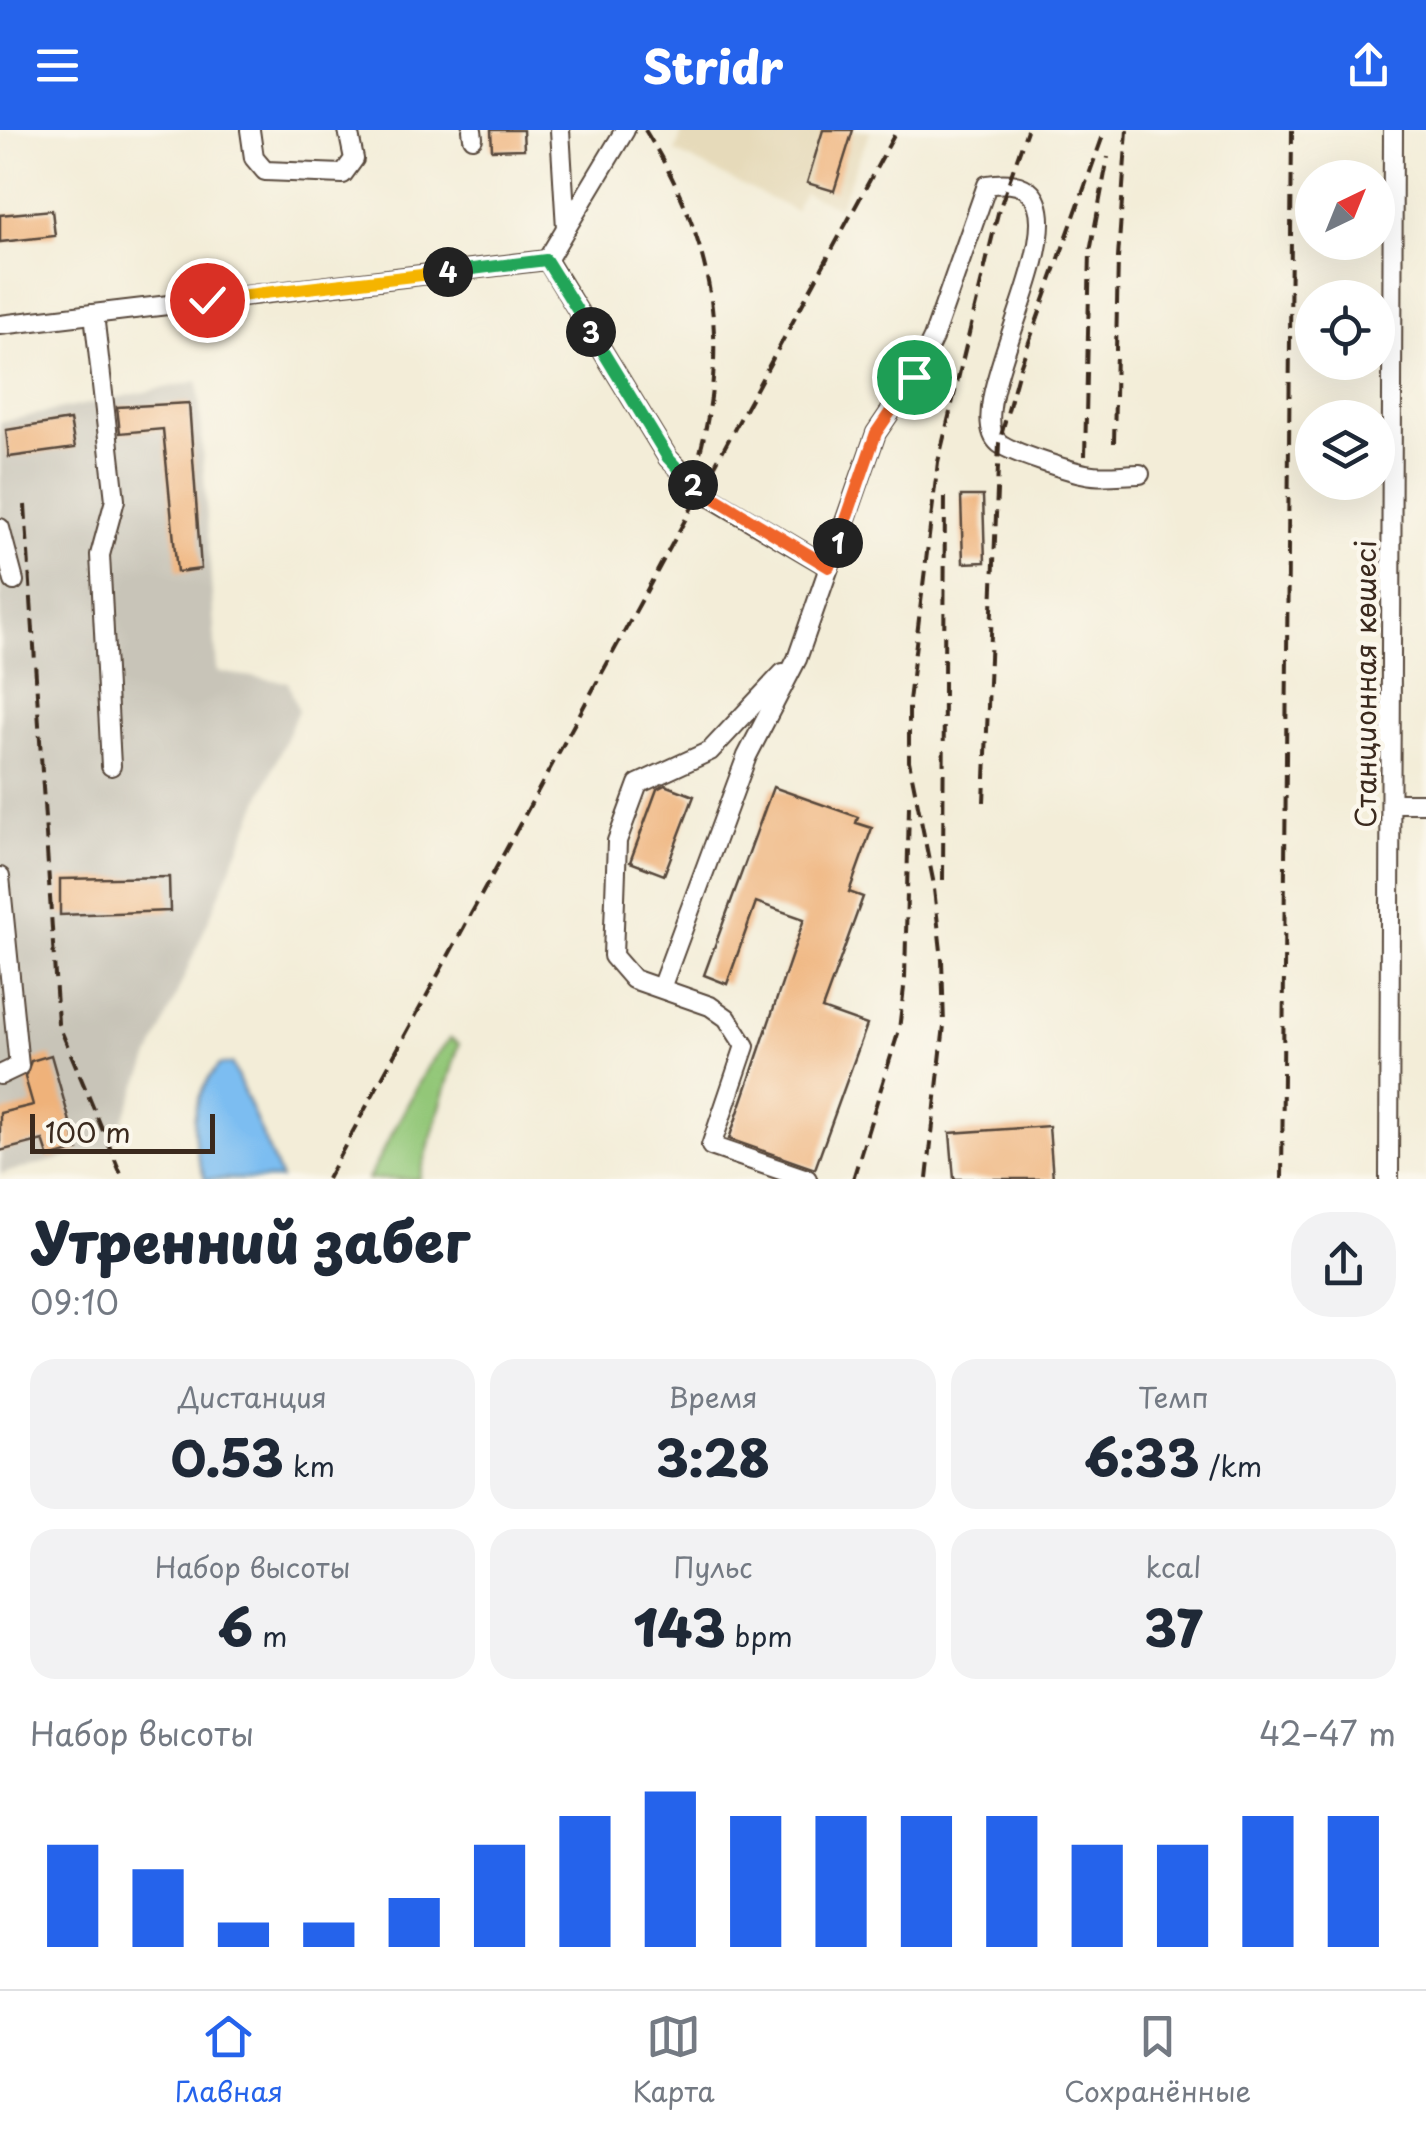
<!DOCTYPE html>
<html lang="ru">
<head>
<meta charset="utf-8">
<style>
	:root { --surface:#fff; --page:#f2f2f3; --text:#1f2937; --muted:#747a83; --line:#e0e1e3; --accent:#2563eb }
	body { margin:0; font-family:"Playpen Sans",sans-serif; background:var(--page); color:var(--text); height:100vh; display:flex; flex-direction:column; font-size:38px; white-space:nowrap }
	* { box-sizing:border-box; margin:0 }
	p { font-size:32px; color:var(--muted) }
	.icon { flex:none; width:55px; height:55px; fill:none; stroke:currentColor; stroke-width:2; stroke-linecap:round; stroke-linejoin:round }
	.map { position:relative; height:1049px; overflow:hidden }
	.side { display:flex; flex-direction:column; background:var(--surface); flex:1 }
	.side>* { flex:none }
	.needle { width:65px; rotate:43deg }
	.controls { position:absolute; left:1295px; top:30px; display:grid; gap:20px }
	.controls a { display:grid; place-items:center; width:100px; height:100px; border-radius:50%; background:var(--surface); box-shadow:0 10px 40px #0002; font-size:50px }
	.scale { position:absolute; left:30px; bottom:25px; width:185px; box-sizing:border-box; padding-left:10px; border:5px solid #3b2a1e; border-top:0; font-size:28px; line-height:35px; white-space:nowrap; color:#3b2a1e; -webkit-text-stroke:8px #fbf7ec; paint-order:stroke }
	.pin { position:absolute; display:grid; place-items:center; width:85px; height:85px; color:#fff; margin:-42px; border:5px solid #fff; border-radius:50%; box-shadow:0 2px 10px #0007 }
	.km { position:absolute; width:50px; height:50px; margin:-25px; border-radius:50%; background:#222; color:#fff; font-size:28px; line-height:50px; text-align:center }
	.round { display:grid; place-items:center; flex:none; width:105px; height:105px; border-radius:40px; background:var(--page) }
	.overview { display:flex; align-items:center; justify-content:space-between; height:170px; padding:0 30px }
	h1 { font-size:55px; font-weight:800; line-height:75px }
	.stats { display:grid; grid-template-columns:repeat(3,1fr); gap:15px; height:170px; padding:10px 30px }
	.stats div { display:grid; align-content:center; border-radius:25px; background:var(--page); text-align:center }
	.stats b { font-size:50px; font-weight:800 }
	.stats small { font-size:28px; font-weight:400 }
	.stats p { font-size:28px }
	.chart { height:280px; padding:20px 30px }
	.chart p { display:flex; justify-content:space-between }
	.chart svg { width:100%; height:180px; margin-top:10px; stroke:var(--accent); stroke-width:6 }
	header { display:flex; justify-content:space-between; align-items:center; height:130px; padding:0 30px; background:var(--accent); color:#fff; font-size:45px; font-weight:800 }
	.tab-bar { display:flex; justify-content:space-around; align-items:center; height:140px; border-top:2px solid var(--line); background:var(--surface); font-size:28px; color:var(--muted) }
	.tab-bar a { display:grid; justify-items:center; gap:5px }
	.tab-bar .active { color:var(--accent) }
	.map>svg:first-child { display:block }
</style>
</head>
<body>
<header><svg class="icon" aria-label="menu" viewBox="0 0 24 24"><path d="M4 6h16M4 12h16M4 18h16"/></svg>Stridr<svg class="icon" aria-label="share" viewBox="0 0 24 24"><path d="M12 15V3M7 8l5-5 5 5M5 13v7h14v-7"/></svg></header>
<div class="map">
<svg width="1426" height="1049" viewBox="0 0 1426 1049">
	<rect width="100%" height="100%" fill="#fbf7ec"/>
	<filter id="ink" filterUnits="userSpaceOnUse"><feTurbulence type="fractalNoise" baseFrequency=".01" numOctaves="2"/><feDisplacementMap in="SourceGraphic" scale="20" xChannelSelector="R" yChannelSelector="G"/><feConvolveMatrix kernelMatrix="1 2 1 2 8 2 1 2 1" color-interpolation-filters="sRGB"/></filter>
	<filter id="wash" filterUnits="userSpaceOnUse"><feTurbulence type="fractalNoise" baseFrequency=".0048" numOctaves="4" result="noise"/><feDisplacementMap in="SourceGraphic" scale="40" xChannelSelector="R" yChannelSelector="G"/><feGaussianBlur stdDeviation="2.25" result="paint"/><feColorMatrix in="noise" values="0 0 0 0 0 0 0 0 0 0 0 0 0 0 0 0 0 1.4 0 .05"/><feComposite in="paint" operator="in"/></filter>
	<g filter="url(#wash)">
		<rect width="100%" height="100%" fill="#f3edd8"/>
		<!-- built -->
		<polygon fill="#e6daba" points="683,0 871,0 839,77 804,63 795,81 675,22"/>
		<!-- industrial -->
		<polygon fill="#c8c4b8" points="198,251 217,542 288,552 298,580 112,1016 0,1044 0,292"/>
		<!-- green -->
		<polygon fill="#93c778" stroke="#67784b" stroke-width="2.5" points="450,908 459,914 419,1049 368,1049 428,936"/>
		<!-- water -->
		<path fill="#7bbdf1" stroke="#5b7488" stroke-width="2.5" d="M232 934 281 1049H205C189 1004 188 972 219 935Z"/>
		<g id="blocks">
			<!-- building -->
			<g fill="#efb27a">
				<polygon points="491,0 523,0 524,19 492,20"/>
				<polygon points="823,0 853,0 834,61 807,53"/>
				<polygon points="52,80 55,106 0,112 0,85"/>
				<polygon points="189,273 201,439 177,442 163,299 120,303 117,277"/>
				<polygon points="70,290 75,318 9,327 6,300"/>
				<polygon points="961,366 983,366 985,432 963,433"/>
				<polygon points="665,655 694,666 664,745 630,732 657,659"/>
				<polygon points="773,657 858,687 856,693 872,698 849,762 863,767 822,879 867,895 815,1039 729,1009 804,789 756,772 727,854 704,845"/>
				<polygon points="169,747 170,781 60,785 60,749"/>
				<polygon points="51,925 78,1020 49,1028 43,1010 0,1021 0,983 33,975 25,947 31,931"/>
				<polygon points="1049,996 1053,1049 954,1049 950,1003"/>
			</g>
		</g>
	</g>
	<g filter="url(#ink)">
		<use href="#blocks" fill-opacity="0" stroke="#57473a" stroke-width="2.5"/>
		<g fill="none" stroke-linecap="round" stroke-linejoin="round">
			<defs>
				<g id="minor">
					<polyline points="250,0 254,28 265,41 343,44 354,29 348,0"/>
					<polyline points="472,0 473,8"/>
					<polyline points="560,0 566,98"/>
					<polyline points="547,130 625,0"/>
					<polyline points="94,184 115,370 100,425 111,636"/>
					<polyline points="0,195 547,130 668,328 702,362 829,437"/>
					<polyline points="0,398 14,451"/>
					<polyline points="783,543 710,621 638,654 617,711 613,826 633,849 710,876 727,888 745,916 711,1016 807,1049"/>
					<polyline points="1391,673 1426,673"/>
					<polyline points="0,747 19,936 0,945"/>
					<path d="M661 858 747 626 797 529 876 303 914 247 933 208 987 55C1122 33 951 273 999 313 1010 322 1070 341 1086 344 1103 348 1123 344 1140 344"/>
					<polyline points="1389,1049 1393,0"/>
				</g>
			</defs>
			<!-- minor casing -->
			<use href="#minor" stroke="#57473a" stroke-width="22"/>
			<!-- minor -->
			<use href="#minor" stroke="#fff" stroke-width="18"/>
			<!-- rail -->
			<g stroke="#3b2a1e" stroke-width="4" stroke-dasharray="15 8" stroke-linecap="butt">
				<path d="M645 0C722 123 734 234 685 371"/>
				<polyline points="1114,313 1118,128 1127,0"/>
				<polyline points="1085,326 1090,122 1108,27"/>
				<polyline points="25,375 58,893 123,1049"/>
				<polyline points="984,672 999,313 1019,240 1105,0"/>
				<polyline points="943,750 945,360"/>
				<polyline points="327,1049 897,0"/>
				<polyline points="853,1049 899,900 905,849 909,676"/>
				<polyline points="927,1049 944,895 942,830 933,750 909,631 909,571 938,332 998,83 1027,0"/>
				<polyline points="1282,1049 1292,0"/>
			</g>
		</g>
	</g>
	<g fill="none" stroke-linecap="round" stroke-linejoin="round" filter="url(#ink)">
		<defs>
			<polyline id="split-1" points="838,413 876,303 914,247"/>
			<polyline id="split-2" points="693,355 829,437 838,413"/>
			<polyline id="split-3" points="591,202 668,328 693,355"/>
			<polyline id="split-4" points="448,142 546,130 591,202"/>
			<polyline id="split-5" points="264,163 448,142"/>
			<polyline id="split-6" points="207,170 264,163"/>
		</defs>
		<!-- split-1 casing -->
		<use href="#split-1" stroke="#fff" stroke-width="20"/>
		<!-- split-2 casing -->
		<use href="#split-2" stroke="#fff" stroke-width="20"/>
		<!-- split-3 casing -->
		<use href="#split-3" stroke="#fff" stroke-width="20"/>
		<!-- split-4 casing -->
		<use href="#split-4" stroke="#fff" stroke-width="20"/>
		<!-- split-5 casing -->
		<use href="#split-5" stroke="#fff" stroke-width="20"/>
		<!-- split-6 casing -->
		<use href="#split-6" stroke="#fff" stroke-width="20"/>
		<!-- split-1 -->
		<use href="#split-1" stroke="#f0652b" stroke-width="12"/>
		<!-- split-2 -->
		<use href="#split-2" stroke="#f0652b" stroke-width="12"/>
		<!-- split-3 -->
		<use href="#split-3" stroke="#22a559" stroke-width="12"/>
		<!-- split-4 -->
		<use href="#split-4" stroke="#22a559" stroke-width="12"/>
		<!-- split-5 -->
		<use href="#split-5" stroke="#f5b400" stroke-width="12"/>
		<!-- split-6 -->
		<use href="#split-6" stroke="#f5b400" stroke-width="12"/>
	</g>
	<g text-anchor="middle" dominant-baseline="central" stroke-width="9" stroke-linejoin="round" paint-order="stroke">
		<!-- street labels -->
		<g font-size="28" fill="#3b2a1e" stroke="#fbf7ec">
			<text transform="translate(1364 554) rotate(-90)">Станционная көшесі</text>
		</g>
	</g>
</svg>
<div class="controls">
<a><svg class="needle" viewBox="-14 -14 28 28"><path d="M0-13l5 13h-10z" fill="#e53935"/><path d="M0 13l5-13h-10z" fill="#747a83"/></svg></a>
<a><svg class="icon" aria-label="locate" viewBox="0 0 24 24"><circle cx="12" cy="12" r="6"/><path d="M12 2v4M12 18v4M2 12h4M18 12h4"/></svg></a>
<a><svg class="icon" aria-label="layers" viewBox="0 0 24 24"><path d="M12 4l9 5-9 5-9-5zM3 14l9 5 9-5"/></svg></a>
</div>
<div class="scale">100 m</div>
<div class="pin" style="left:914px;top:247px;background:#1e9e55"><svg class="icon" aria-label="arrive" viewBox="0 0 24 24"><path d="M6 21V4h12l-3 4 3 4H6"/></svg></div>
<div class="pin" style="left:207px;top:170px;background:#d93025"><svg class="icon" aria-label="check" viewBox="0 0 24 24"><path d="M5 12l5 5 9-10"/></svg></div>
<b class="km" style="left:838px;top:413px">1</b>
<b class="km" style="left:693px;top:355px">2</b>
<b class="km" style="left:591px;top:202px">3</b>
<b class="km" style="left:448px;top:142px">4</b>
</div>
<section class="side">
<div class="overview"><div><h1>Утренний забег</h1><p>09:10</p></div><a class="round"><svg class="icon" aria-label="share" viewBox="0 0 24 24"><path d="M12 15V3M7 8l5-5 5 5M5 13v7h14v-7"/></svg></a></div>
<div class="stats">
<div><p>Дистанция</p><b>0.53<small> km</small></b></div>
<div><p>Время</p><b>3:28</b></div>
<div><p>Темп</p><b>6:33<small> /km</small></b></div>
</div>
<div class="stats">
<div><p>Набор высоты</p><b>6<small> m</small></b></div>
<div><p>Пульс</p><b>143<small> bpm</small></b></div>
<div><p>kcal</p><b>37</b></div>
</div>
<div class="chart"><p><span>Набор высоты</span>42–47 m</p>
<svg viewBox="0 0 160 44" preserveAspectRatio="none"><path d="M5 44V19M15 44V25M25 44V38M35 44V38M45 44V32M55 44V19M65 44V12M75 44V6M85 44V12M95 44V12M105 44V12M115 44V12M125 44V19M135 44V19M145 44V12M155 44V12"/></svg>
</div>
</section>
<nav class="tab-bar">
<a class="active"><svg class="icon" aria-label="home" viewBox="0 0 24 24"><path d="M3 11l9-7 9 7M6 9v11h12V9"/></svg>Главная</a>
<a><svg class="icon" aria-label="map" viewBox="0 0 24 24"><path d="M3 6l6-2 6 2 6-2v14l-6 2-6-2-6 2zM9 4v14M15 6v14"/></svg>Карта</a>
<a><svg class="icon" aria-label="saved" viewBox="0 0 24 24"><path d="M7 4h10v16l-5-4-5 4z"/></svg>Сохранённые</a>
</nav>
</body>
</html>
